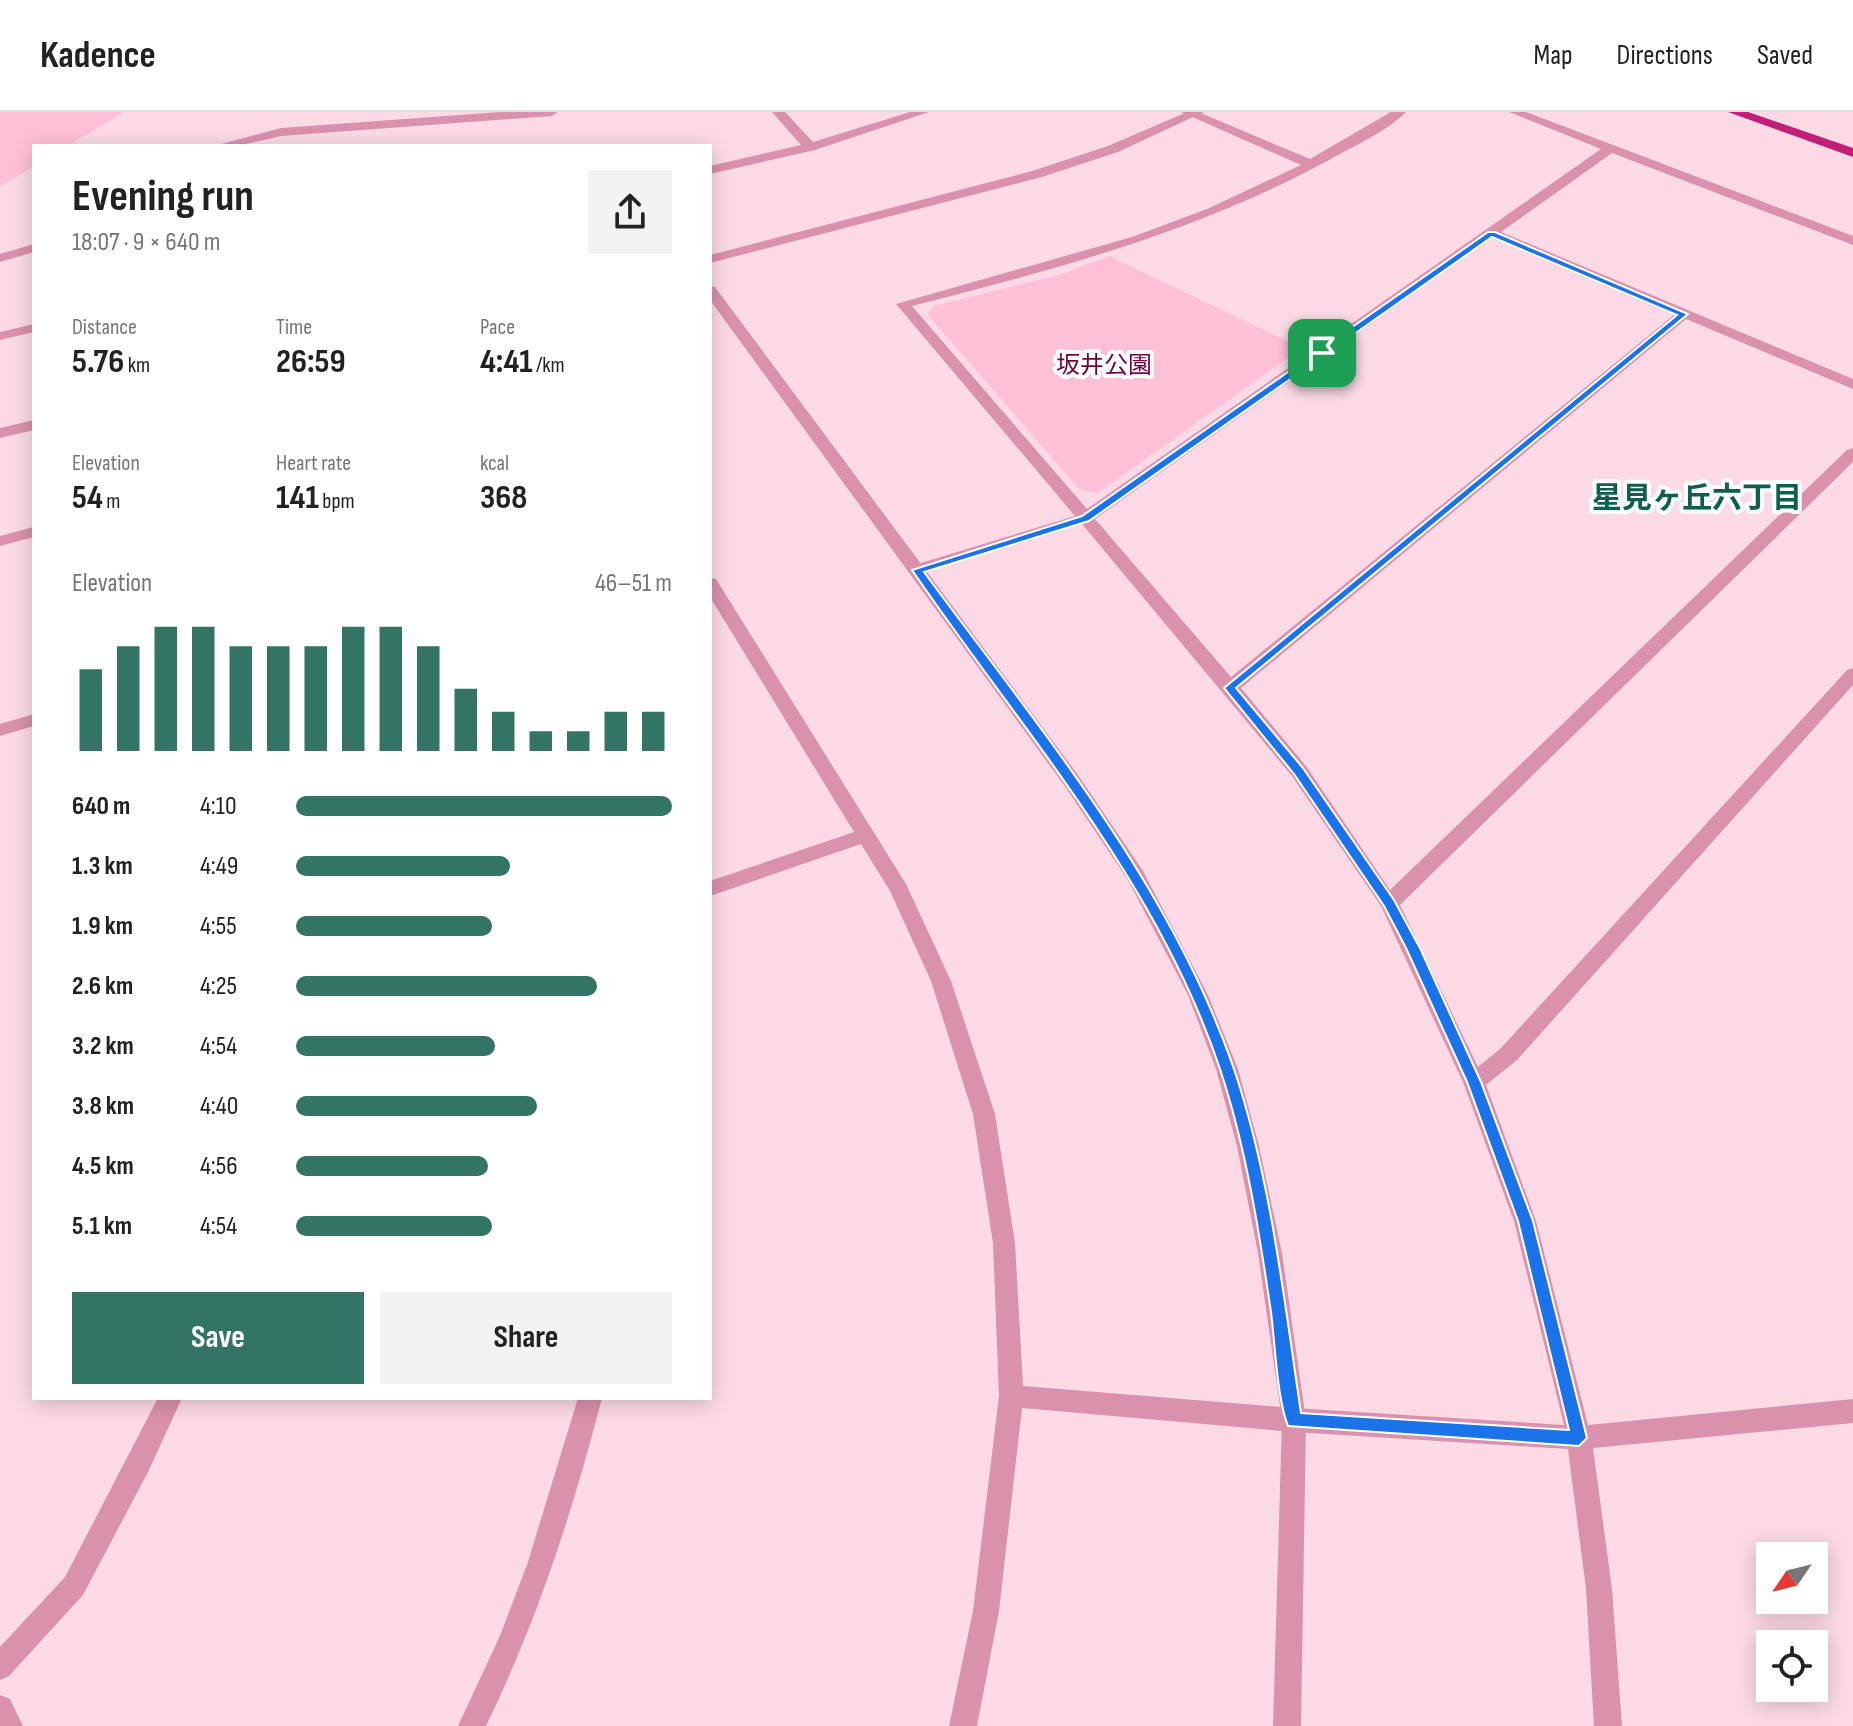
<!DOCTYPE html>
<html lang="en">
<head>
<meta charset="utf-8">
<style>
	:root { --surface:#fff; --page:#f2f2f2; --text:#222; --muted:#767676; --line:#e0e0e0; --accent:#347464 }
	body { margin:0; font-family:"Sofia Sans Condensed","Noto Sans JP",sans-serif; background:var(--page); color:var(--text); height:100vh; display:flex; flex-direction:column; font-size:30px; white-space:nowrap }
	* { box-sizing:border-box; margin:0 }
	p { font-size:26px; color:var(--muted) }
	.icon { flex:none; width:44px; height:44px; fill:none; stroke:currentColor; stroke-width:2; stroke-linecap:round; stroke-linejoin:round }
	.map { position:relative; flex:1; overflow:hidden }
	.details { position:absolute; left:32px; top:32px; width:680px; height:1256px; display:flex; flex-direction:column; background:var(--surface); border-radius:0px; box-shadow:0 4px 20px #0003 }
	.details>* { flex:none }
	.needle { width:52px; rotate:235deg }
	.controls { position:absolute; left:1756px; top:1430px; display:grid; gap:16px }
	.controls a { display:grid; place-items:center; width:72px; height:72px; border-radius:0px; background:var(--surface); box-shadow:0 4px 20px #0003; font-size:40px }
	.pin { position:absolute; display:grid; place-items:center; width:68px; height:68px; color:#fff; margin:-34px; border-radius:16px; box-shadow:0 4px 12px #0006 }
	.round { display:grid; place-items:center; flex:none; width:84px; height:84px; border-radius:0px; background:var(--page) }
	.summary { display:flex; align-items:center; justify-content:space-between; height:136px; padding:0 40px }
	h1 { font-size:44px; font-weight:700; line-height:60px }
	.metrics { display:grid; grid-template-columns:repeat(3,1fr); gap:12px; height:136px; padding:8px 40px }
	.metrics div { display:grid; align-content:center }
	.metrics b { font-size:34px; font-weight:700 }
	.metrics small { font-size:22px; font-weight:400 }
	.metrics p { font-size:22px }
	.chart { height:224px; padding:16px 40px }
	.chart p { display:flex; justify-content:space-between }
	.chart svg { width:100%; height:144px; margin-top:8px; stroke:var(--accent); stroke-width:6 }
	.button { display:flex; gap:16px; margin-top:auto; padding:16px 40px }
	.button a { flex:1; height:92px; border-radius:0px; background:var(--accent); color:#fff; font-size:32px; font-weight:700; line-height:92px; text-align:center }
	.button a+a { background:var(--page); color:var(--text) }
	ul { padding:0 40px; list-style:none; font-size:26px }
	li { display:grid; grid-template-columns:128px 96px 1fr; align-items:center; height:60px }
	li i { height:20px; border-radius:10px; background:var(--accent) }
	header { display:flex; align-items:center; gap:48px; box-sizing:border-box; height:112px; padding:0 40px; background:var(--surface); border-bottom:2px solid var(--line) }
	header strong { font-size:38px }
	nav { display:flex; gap:44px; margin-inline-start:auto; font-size:28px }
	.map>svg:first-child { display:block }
</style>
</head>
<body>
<header>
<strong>Kadence</strong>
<nav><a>Map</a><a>Directions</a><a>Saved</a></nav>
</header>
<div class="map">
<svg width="1853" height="1614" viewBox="0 0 1853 1614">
	<rect width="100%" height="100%" fill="#fbdae6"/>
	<!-- green -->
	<g fill="#febfd8">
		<polygon points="0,0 125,0 67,34 34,34 34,54 0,75"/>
		<polygon points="1109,144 1302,236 1098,381 1080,378 928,203 933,194 1062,162"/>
	</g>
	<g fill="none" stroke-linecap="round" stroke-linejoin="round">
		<!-- minor -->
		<g fill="#da91ae" fill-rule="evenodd">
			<polygon points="501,0 558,0 552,4 281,24 237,34 214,34 281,16"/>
			<polygon points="772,0 785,0 813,30 910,0 929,0 815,38 710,62 710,54 801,33"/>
			<path d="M1181 0H1198L1310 47 1391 0H1406C1386 20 1354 34 1329 48 1197 120 1057 157 912 194L1087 397 1601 37 1509 0H1526L1853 124V133L1612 41 1501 120 1853 267V277L1686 207 1241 576 1306 654 1390 778 1847 338 1853 336V350L1400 793 1478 955 1501 936 1847 558 1853 556V573L1517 948 1486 973 1536 1109 1588 1313 1853 1287V1311L1593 1336 1612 1477 1622 1614H1594L1586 1477 1568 1337 1294 1320 1022 1296 999 1499 977 1614H949L973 1499 999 1284 993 1131 973 1002 931 869 890 779 861 732 710 784V769L854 720 710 485V466L716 467 906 772 951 869 995 1002 1015 1131 1023 1274 1294 1296 1564 1313 1514 1109 1463 970 1381 794 1292 664 1082 412 917 463 909 458 911 454 1075 404 896 192 1132 125 1207 97 1301 53ZM1492 126 1674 203 1231 565 1095 407Z"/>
			<polygon points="34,132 34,140 0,150 0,142"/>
			<polygon points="34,212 34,220 0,228 0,220"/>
			<polygon points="34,415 34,425 0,434 0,424"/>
			<polygon points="34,602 34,614 0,624 0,612"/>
			<polygon points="158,1286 182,1286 148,1360 83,1483 9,1564 0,1568 0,1535 65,1465"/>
			<path d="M578 1286H602C573 1399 537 1509 486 1614H458L499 1526 527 1453Z"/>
			<polygon points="0,1583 10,1587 23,1614 0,1614"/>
		</g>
		<!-- tertiary -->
		<g fill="#da91ae" fill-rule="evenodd">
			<polygon points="1187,0 1204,0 1118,40 1042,65 710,151 710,143 1032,59 1108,34"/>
			<polygon points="710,174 715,175 1078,663 1143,759 1208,883 1238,957 1259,1034 1282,1141 1306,1308 1301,1614 1273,1614 1282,1308 1258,1141 1237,1034 1216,957 1188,883 1128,768 1064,673 710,188"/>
			<polygon points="34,308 34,318 0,326 0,316"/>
		</g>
		<!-- trunk -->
		<polygon fill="#c02078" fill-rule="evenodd" points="1728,0 1748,0 1853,36 1853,45"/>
	</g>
	<!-- route -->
	<path fill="#1a73e8" stroke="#fff" stroke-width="2" fill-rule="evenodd" d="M1488 120H1495L1688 202 1236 576 1303 656 1394 788 1420 836 1481 970 1533 1109 1587 1326 1579 1334 1288 1314C1277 1287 1275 1231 1271 1200 1259 1119 1246 1035 1220 957 1157 768 1022 619 912 458L1082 404ZM1492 125 1677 203 1224 576 1294 662 1384 794 1406 836 1467 970 1518 1109 1569 1318 1301 1301C1284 1187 1271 1067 1234 957 1170 771 1039 616 924 460L1089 409Z"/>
	<g text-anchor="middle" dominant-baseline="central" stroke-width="8" stroke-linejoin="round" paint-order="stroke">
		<!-- far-park labels -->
		<g font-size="24" fill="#710343" stroke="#fff">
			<text x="1104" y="253">坂井公園</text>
		</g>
		<!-- neighbourhood labels -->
		<g font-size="30" font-weight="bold" fill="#0b604e" stroke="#fff">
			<text x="1697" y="387">星見ヶ丘六丁目</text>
		</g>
	</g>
</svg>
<div class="controls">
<a><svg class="needle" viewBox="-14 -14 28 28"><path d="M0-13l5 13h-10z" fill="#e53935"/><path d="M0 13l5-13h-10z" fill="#767676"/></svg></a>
<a><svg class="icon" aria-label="locate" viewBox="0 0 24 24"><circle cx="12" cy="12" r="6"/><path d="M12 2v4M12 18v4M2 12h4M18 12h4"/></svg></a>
</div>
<div class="pin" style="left:1322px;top:241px;background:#1e9e55"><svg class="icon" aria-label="arrive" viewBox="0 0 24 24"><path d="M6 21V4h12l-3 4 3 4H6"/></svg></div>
<section class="details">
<div class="summary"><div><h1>Evening run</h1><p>18:07 · 9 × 640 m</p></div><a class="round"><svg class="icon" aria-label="share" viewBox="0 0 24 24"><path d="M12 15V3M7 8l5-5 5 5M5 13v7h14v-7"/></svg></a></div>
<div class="metrics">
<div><p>Distance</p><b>5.76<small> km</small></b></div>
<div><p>Time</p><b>26:59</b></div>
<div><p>Pace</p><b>4:41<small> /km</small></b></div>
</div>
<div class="metrics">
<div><p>Elevation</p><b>54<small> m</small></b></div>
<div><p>Heart rate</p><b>141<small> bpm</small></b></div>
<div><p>kcal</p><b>368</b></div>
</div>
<div class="chart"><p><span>Elevation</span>46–51 m</p>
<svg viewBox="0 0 160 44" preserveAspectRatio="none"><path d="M5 44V19M15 44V12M25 44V6M35 44V6M45 44V12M55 44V12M65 44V12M75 44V6M85 44V6M95 44V12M105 44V25M115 44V32M125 44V38M135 44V38M145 44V32M155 44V32"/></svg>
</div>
<ul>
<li><b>640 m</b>4:10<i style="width:100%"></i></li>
<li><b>1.3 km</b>4:49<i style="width:57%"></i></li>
<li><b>1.9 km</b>4:55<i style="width:52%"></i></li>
<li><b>2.6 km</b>4:25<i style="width:80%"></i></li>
<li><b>3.2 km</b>4:54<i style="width:53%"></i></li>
<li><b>3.8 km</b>4:40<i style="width:64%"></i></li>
<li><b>4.5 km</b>4:56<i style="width:51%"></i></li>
<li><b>5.1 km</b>4:54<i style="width:52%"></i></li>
</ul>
<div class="button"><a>Save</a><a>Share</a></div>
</section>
</div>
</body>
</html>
